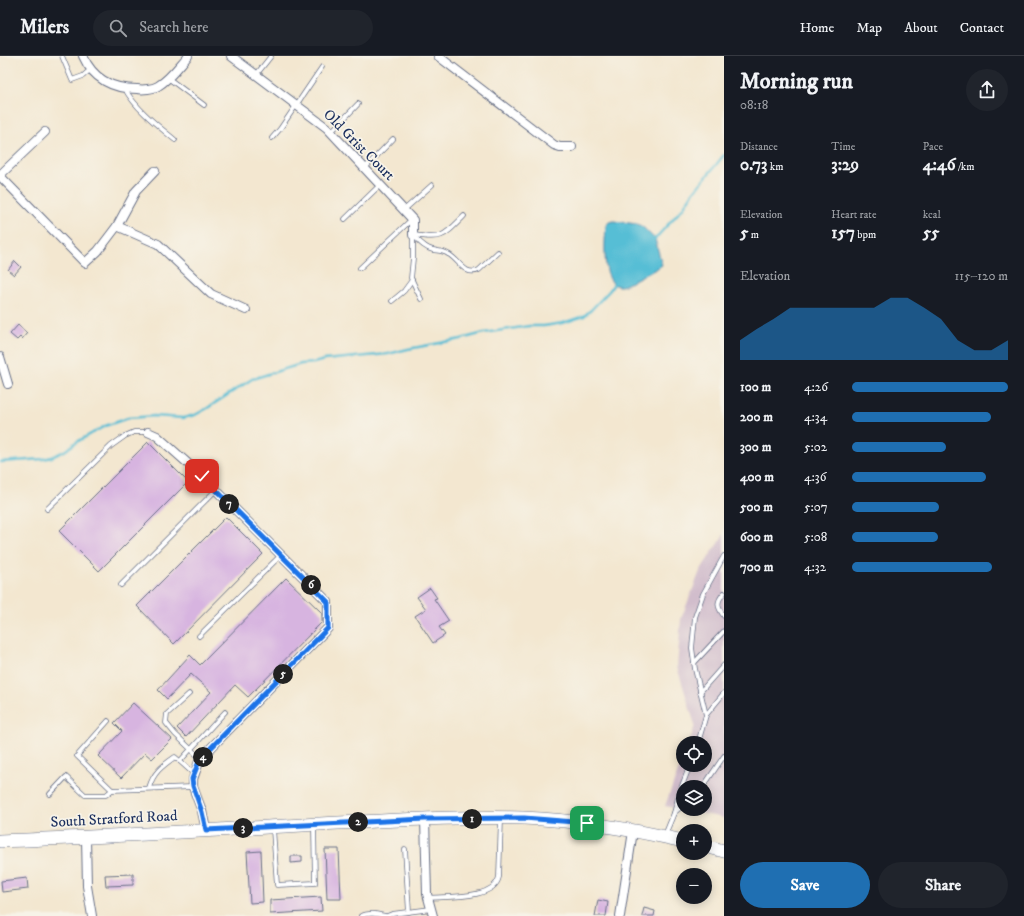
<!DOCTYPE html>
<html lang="en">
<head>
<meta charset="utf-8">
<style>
	:root { --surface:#171b24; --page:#20242c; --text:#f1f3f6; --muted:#9ea1a6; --line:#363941; --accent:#1f6fb2 }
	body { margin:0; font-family:"IM FELL DW Pica",serif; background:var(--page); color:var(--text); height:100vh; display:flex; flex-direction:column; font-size:15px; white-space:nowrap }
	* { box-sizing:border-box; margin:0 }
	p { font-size:13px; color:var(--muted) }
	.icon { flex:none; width:22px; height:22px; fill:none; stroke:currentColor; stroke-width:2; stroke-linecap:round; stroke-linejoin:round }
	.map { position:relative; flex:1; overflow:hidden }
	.side { display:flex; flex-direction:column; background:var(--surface); width:300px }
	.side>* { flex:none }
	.fabs { position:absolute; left:676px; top:680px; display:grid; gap:8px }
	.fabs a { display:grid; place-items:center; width:36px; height:36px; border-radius:50%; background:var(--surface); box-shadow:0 2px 10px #0003; font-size:20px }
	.pin { position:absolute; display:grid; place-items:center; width:34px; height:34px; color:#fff; margin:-17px; border-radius:8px; box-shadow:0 2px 6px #0006 }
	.km { position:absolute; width:20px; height:20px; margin:-10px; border-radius:50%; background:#222; color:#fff; font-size:11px; line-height:20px; text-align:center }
	.round { display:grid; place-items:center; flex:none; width:42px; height:42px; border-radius:21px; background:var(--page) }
	.overview { display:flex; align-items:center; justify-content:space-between; height:68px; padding:0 16px }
	h1 { font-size:22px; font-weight:700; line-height:30px }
	.stats { display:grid; grid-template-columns:repeat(3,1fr); gap:6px; height:68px; padding:4px 16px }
	.stats div { display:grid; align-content:center }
	.stats b { font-size:17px; font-weight:700 }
	.stats small { font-size:11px; font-weight:400 }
	.stats p { font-size:11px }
	.chart { height:112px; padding:8px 16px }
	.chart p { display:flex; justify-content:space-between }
	.chart svg { width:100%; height:72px; margin-top:4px; fill:var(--accent); opacity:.7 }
	.button { display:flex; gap:8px; margin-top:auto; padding:8px 16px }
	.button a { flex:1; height:46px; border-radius:24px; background:var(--accent); color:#fff; font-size:16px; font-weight:700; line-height:46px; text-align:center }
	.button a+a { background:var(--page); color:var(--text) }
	ul { padding:0 16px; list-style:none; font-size:13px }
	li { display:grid; grid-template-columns:64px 48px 1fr; align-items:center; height:30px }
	li i { height:10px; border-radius:5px; background:var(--accent) }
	header { display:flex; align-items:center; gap:24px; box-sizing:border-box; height:56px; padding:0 20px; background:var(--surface); border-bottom:1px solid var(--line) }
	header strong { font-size:19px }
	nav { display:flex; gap:22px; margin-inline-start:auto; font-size:14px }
	.search { width:280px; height:36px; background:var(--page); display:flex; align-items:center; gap:10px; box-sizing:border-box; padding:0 14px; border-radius:22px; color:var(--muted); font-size:15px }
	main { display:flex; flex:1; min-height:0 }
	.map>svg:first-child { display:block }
</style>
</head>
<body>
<header>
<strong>Milers</strong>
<div class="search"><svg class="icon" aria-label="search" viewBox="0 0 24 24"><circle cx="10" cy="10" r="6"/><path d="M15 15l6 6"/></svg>Search here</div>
<nav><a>Home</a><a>Map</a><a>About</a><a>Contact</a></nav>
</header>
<main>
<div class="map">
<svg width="724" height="860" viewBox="0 0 724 860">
	<rect width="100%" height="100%" fill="#f7f3e8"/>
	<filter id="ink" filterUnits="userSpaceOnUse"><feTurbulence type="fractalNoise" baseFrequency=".025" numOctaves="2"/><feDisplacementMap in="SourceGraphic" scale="8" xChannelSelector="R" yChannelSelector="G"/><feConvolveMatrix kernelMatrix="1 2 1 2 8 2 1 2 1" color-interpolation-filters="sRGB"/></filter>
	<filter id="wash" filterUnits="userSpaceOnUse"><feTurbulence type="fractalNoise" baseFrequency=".012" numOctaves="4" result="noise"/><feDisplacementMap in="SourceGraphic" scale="16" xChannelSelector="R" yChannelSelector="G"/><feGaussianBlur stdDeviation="0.9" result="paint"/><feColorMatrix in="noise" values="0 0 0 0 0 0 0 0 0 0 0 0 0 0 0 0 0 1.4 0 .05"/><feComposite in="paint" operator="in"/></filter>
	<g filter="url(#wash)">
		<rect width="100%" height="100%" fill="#f3e7d0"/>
		<!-- industrial -->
		<path fill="#d1bdcc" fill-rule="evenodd" d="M724 478V762L665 750 683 702V709H705V687H689L695 669 677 611 681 563 700 515ZM683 731H705V753H683Z"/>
		<!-- water -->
		<path fill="#57bed5" stroke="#39769a" d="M614 165 637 168 643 171 655 183 662 209C655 215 646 217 638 222 632 225 625 231 618 230 601 226 605 182 606 169L609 166Z"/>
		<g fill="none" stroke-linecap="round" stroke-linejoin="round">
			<!-- stream -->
			<g stroke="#57bed5" stroke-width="2.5">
				<polyline points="653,185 683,152 692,138 724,99"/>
				<polyline points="0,406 43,403 52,401 66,394 75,387 105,370 128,362 154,360 183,362 195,359 206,353 252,323 301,308 314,307 324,304 335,303 388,298 408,293 461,283 484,277 529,270 544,270 563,267 584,260 591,254 610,234 615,226"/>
			</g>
		</g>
		<g id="blocks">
			<!-- building -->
			<g fill="#d7b4e0">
				<polygon points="15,205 21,211 14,219 8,214"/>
				<polygon points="18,269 27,277 22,283 20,281 17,284 10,278"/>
				<polygon points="148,386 188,426 99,515 59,475"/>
				<polygon points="226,461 263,498 174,588 137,550"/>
				<polygon points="286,522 322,557 322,566 248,641 235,629 186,681 177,672 211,636 191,618 167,643 158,634 190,599 200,609"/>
				<polygon points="430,532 437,542 434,543 449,565 439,571 445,579 433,587 415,560 426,553 417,541"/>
				<polygon points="133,647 172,683 152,703 145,697 121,722 98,700 122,675 114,667"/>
				<polygon points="325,793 339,793 341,843 327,843"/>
				<polygon points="261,795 263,846 250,847 247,796"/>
				<polygon points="291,800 302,800 302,806 291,807"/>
				<polygon points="133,818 133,829 106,830 105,819"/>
				<polygon points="27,822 28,833 2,836 1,825"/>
				<polygon points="321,841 322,855 270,858 270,844"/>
				<polygon points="598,844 608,846 606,860 595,860"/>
				<polygon points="644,852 655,855 654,860 642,860"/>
			</g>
		</g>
	</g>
	<g filter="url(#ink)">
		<use href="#blocks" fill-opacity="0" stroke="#676f86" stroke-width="1"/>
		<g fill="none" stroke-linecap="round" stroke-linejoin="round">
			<defs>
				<g id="lane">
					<polyline points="62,0 72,24 83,20 91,13"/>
					<polyline points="256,19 271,0"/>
					<polyline points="168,22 204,49"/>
					<path d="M125 33C136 53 157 69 175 84"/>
					<polyline points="331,76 358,48"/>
					<polyline points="272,82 280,73 322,11"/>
					<polyline points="365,112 393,83"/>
					<polyline points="404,154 432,129"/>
					<polyline points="345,163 380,129"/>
					<path d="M413 179C419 185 424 192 433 194 438 195 444 195 448 198 459 203 464 221 479 214L498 196"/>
					<polyline points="413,179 413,202 411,222 421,243"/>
					<path d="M414 179C443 184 444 180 464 160"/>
					<polyline points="360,212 412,163"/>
					<polyline points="392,245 404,235 412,224"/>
					<polyline points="47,453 111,390 125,380 134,376 148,376"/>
					<polyline points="121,529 216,434"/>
					<path d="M724 537C716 546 717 551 724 560"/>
					<polyline points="199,580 281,499"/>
					<polyline points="694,607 724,575"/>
					<polyline points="700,636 724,609"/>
					<polyline points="189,638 167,658 166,667 175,678 200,702"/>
					<polyline points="706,659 724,637"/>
					<polyline points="108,665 77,700 112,734 193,731"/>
					<polyline points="698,687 706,659 695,613 692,592 695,561 703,538 724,500"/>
					<polyline points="180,705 225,656"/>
					<polyline points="703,731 724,700"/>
					<path d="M149 732C153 717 162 710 175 701L194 718"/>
					<polyline points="50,738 66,721 85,739 106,739 112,734"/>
					<polyline points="674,757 680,735 690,709"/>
					<polyline points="273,773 277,829 315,827 314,770"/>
					<polyline points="665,779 674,757 683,749"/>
					<polyline points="405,793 409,856"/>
					<path d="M428 842C446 840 494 844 499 821L501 763"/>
					<path d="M361 860C369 856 377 858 385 860"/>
					<polyline points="387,860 392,858 431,853"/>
				</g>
				<g id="street">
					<path d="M83 0C93 23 113 33 137 33 143 34 153 33 158 30 170 23 179 10 188 0"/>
					<polyline points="231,0 327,72 413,164 413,179"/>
					<polyline points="438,0 554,89 560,91 572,91"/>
					<polyline points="0,119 45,76"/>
					<polyline points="0,120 85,207 98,195 117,170 136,135 155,115"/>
					<polyline points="117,170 158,188 211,238 246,254"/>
					<polyline points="0,301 8,328"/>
					<polyline points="148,376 157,380 202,420 328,546 328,572 200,703 193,723 193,731 202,755 206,774"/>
					<polyline points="425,763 427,838 433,860"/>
					<polyline points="86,782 87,830 92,860"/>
					<polyline points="620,860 633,775"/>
				</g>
				<g id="primary">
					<path d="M0 785C107 781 213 774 320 768 387 765 455 760 523 762 577 764 631 773 683 785"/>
					<polyline points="705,790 724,795"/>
				</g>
			</defs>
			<!-- lane casing -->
			<use href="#lane" stroke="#676f86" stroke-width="5.5"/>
			<!-- street casing -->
			<use href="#street" stroke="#676f86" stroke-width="10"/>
			<!-- primary casing -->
			<use href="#primary" stroke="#676f86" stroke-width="14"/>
			<!-- lane -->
			<use href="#lane" stroke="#fff" stroke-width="4"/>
			<!-- street -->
			<use href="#street" stroke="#fff" stroke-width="8"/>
			<!-- primary -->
			<use href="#primary" stroke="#fff" stroke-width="13"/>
		</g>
	</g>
	<g fill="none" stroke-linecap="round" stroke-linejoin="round" filter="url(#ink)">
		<defs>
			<polyline id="route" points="202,420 328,546 328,572 200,703 192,723 193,730 202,756 206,774 425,763 524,762 587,767"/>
		</defs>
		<!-- route casing -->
		<use href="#route" stroke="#fff" stroke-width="8"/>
		<!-- route -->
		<use href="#route" stroke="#1a73e8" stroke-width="5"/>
	</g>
	<g text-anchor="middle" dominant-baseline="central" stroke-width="3.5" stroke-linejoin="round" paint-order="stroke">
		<!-- street labels -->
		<g font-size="15" fill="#1b2f5e" stroke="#f7f3e8">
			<text transform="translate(359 89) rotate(45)">Old Grist Court</text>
			<text transform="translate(114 763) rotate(-3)">South Stratford Road</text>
		</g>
	</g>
</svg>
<div class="fabs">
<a><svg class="icon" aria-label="locate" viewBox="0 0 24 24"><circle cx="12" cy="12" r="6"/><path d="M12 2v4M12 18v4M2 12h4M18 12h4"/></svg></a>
<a><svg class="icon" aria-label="layers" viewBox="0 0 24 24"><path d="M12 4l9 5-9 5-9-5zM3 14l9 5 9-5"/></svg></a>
<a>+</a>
<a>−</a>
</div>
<div class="pin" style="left:587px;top:767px;background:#1e9e55"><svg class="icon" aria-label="arrive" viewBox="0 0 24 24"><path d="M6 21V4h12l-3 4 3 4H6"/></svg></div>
<div class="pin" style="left:202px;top:420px;background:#d93025"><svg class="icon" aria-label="check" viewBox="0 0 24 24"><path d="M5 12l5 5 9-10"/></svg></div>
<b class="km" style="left:472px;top:763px">1</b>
<b class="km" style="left:358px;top:766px">2</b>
<b class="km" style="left:243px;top:772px">3</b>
<b class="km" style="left:203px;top:701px">4</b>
<b class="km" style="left:283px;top:618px">5</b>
<b class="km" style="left:311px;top:529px">6</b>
<b class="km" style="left:229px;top:448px">7</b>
</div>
<section class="side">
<div class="overview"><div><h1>Morning run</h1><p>08:18</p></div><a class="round"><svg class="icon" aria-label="share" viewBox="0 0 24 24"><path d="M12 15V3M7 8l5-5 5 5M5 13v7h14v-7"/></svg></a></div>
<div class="stats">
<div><p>Distance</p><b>0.73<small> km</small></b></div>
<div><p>Time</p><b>3:29</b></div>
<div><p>Pace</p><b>4:46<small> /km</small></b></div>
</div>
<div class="stats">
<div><p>Elevation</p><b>5<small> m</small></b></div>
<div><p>Heart rate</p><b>157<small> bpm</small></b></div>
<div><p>kcal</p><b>55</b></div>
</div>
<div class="chart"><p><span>Elevation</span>115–120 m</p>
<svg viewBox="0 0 160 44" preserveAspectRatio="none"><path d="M0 44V32L10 25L20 19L30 12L40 12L50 12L60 12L70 12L80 12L90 6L100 6L110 12L120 19L130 32L140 38L150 38L160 32V44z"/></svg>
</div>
<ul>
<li><b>100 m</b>4:26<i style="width:100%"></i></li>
<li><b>200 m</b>4:34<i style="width:89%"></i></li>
<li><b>300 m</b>5:02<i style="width:60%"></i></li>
<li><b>400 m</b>4:36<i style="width:86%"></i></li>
<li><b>500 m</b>5:07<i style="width:56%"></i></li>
<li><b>600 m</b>5:08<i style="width:55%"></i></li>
<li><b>700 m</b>4:32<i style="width:90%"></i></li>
</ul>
<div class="button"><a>Save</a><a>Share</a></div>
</section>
</main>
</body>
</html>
